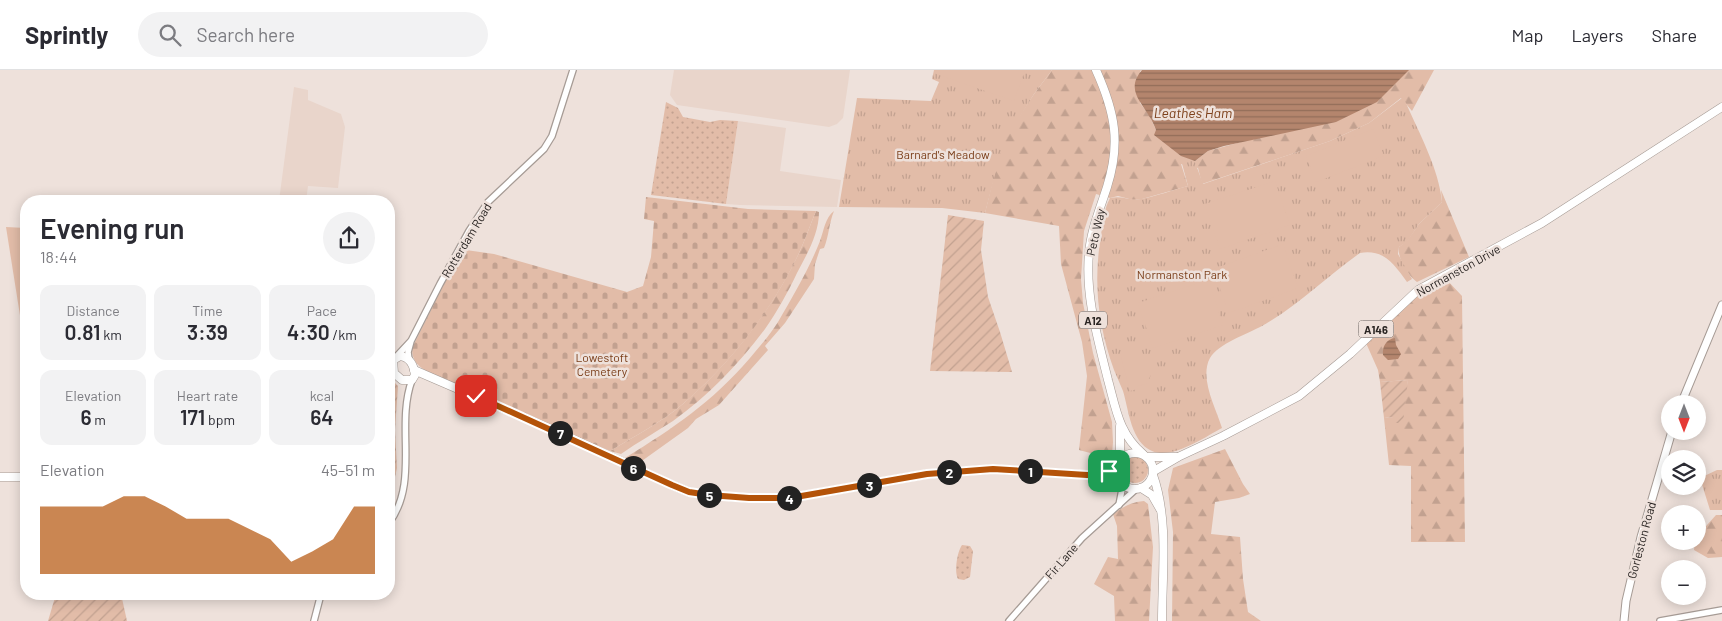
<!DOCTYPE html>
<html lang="en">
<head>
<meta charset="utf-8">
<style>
	:root { --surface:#fff; --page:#f2f2f3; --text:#2b2b33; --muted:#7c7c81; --line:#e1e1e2; --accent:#b45309 }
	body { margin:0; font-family:Barlow,sans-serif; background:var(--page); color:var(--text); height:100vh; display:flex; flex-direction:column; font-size:19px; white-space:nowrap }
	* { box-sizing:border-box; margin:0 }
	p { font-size:16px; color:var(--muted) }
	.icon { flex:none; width:28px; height:28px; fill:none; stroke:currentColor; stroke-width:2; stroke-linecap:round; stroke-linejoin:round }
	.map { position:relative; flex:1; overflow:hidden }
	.drawer { position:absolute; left:20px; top:125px; width:375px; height:405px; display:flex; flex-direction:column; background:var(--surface); border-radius:20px; box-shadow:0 2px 12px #0003 }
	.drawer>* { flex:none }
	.needle { width:32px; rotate:180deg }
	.controls { position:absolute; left:1661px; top:325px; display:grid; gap:10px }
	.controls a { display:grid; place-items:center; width:45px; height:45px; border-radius:50%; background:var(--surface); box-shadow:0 2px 12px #0003; font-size:25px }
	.pin { position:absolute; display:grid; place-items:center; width:42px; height:42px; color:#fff; margin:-21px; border-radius:10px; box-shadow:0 2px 8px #0006 }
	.km { position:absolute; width:25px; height:25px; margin:-12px; border-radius:50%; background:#222; color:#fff; font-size:14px; line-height:25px; text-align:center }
	.round { display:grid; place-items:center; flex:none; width:52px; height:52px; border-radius:26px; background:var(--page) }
	.overview { display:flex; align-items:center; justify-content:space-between; height:85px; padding:0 20px }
	h1 { font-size:28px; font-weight:600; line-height:38px }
	.metrics { display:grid; grid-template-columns:repeat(3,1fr); gap:8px; height:85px; padding:5px 20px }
	.metrics div { display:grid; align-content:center; border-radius:12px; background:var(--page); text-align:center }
	.metrics b { font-size:21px; font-weight:600 }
	.metrics small { font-size:14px; font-weight:400 }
	.metrics p { font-size:14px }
	.chart { height:140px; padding:10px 20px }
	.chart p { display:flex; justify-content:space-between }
	.chart svg { width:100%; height:90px; margin-top:5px; fill:var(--accent); opacity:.7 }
	header { display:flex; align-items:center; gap:30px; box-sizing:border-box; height:70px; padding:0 25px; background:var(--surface); border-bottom:1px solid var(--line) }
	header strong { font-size:24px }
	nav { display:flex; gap:28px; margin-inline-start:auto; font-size:18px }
	.search { width:350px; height:45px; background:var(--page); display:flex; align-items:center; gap:12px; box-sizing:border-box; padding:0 18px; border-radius:28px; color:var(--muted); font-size:19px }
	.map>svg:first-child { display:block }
</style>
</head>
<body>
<header>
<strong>Sprintly</strong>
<div class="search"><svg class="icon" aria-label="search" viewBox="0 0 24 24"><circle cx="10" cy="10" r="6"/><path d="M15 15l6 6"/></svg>Search here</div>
<nav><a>Map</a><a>Layers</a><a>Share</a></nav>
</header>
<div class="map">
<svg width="1722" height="551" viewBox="0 0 1722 551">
	<defs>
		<pattern id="grass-dots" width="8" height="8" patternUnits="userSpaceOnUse" patternTransform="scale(1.25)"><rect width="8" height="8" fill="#e2bca8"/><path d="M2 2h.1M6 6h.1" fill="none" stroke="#c2a190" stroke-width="1.8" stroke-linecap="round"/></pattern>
		<pattern id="forest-firs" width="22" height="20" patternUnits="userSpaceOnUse" patternTransform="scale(1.25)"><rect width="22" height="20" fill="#e2bca8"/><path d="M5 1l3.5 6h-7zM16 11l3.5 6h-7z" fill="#c2a190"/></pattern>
		<pattern id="cemetery-stones" width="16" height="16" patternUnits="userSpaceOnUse" patternTransform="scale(1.25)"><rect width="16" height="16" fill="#e2bca8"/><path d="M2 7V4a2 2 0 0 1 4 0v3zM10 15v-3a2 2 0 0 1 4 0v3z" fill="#c2a190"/></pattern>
		<pattern id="park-tufts" width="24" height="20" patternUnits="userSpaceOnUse" patternTransform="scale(1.25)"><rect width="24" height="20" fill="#e2bca8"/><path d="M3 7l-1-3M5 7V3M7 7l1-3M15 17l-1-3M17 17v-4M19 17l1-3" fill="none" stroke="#c2a190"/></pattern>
		<pattern id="garden-furrows" width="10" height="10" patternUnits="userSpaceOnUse" patternTransform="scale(1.25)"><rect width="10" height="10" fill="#e2bca8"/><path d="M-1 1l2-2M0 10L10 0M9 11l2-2" fill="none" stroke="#c2a190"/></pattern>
		<pattern id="water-rules" width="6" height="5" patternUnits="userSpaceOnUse" patternTransform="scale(1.25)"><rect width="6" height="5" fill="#b4856d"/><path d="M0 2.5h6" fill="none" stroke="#926d59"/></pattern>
	</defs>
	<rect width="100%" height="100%" fill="#eee1db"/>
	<!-- built -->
	<g fill="#e9d5cb">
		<polygon points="674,0 850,0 843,48 837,54 829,57 677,35 670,25"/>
		<polygon points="294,17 308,20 308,30 341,44 345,57 338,118 308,116 306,131 279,131"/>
		<polygon points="738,51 786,58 780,101 841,110 837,137 740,135 726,134"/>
	</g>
	<!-- grass -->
	<g fill="url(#grass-dots)">
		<polygon points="666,32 678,38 683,47 710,52 720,50 738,51 726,134 651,125"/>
		<circle cx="1135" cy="400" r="13"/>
		<path d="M962 475 970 476 973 481 970 507 964 510 958 509C954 502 957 482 962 475Z"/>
	</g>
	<!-- forest -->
	<g fill="url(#forest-firs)">
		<polygon points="1052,0 1142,0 1140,1 1140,33 1149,45 1156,60 1195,91 1208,81 1241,72 1408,0 1434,0 1412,41 1401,28 1369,53 1330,71 1202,114 1198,98 1181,94 1188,116 1142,129 1133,130 1118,126 1110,128 1096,124 1084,161 1081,209 1083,233 1093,283 1112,352 1113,372 1112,385 1109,388 1079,380 1087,306 1082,272 1061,194 1059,156 985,143 1002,73 1034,24"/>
		<path d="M1441 120 1469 187 1417 212C1408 206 1397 188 1399 177L1407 171 1419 154 1442 132Z"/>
		<path d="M816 141 819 142C819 164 807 184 797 203 788 222 777 242 765 259 739 294 708 326 673 351 656 362 638 372 621 384L610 381C635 366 662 352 684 333 730 294 773 238 799 183 805 170 810 155 816 141Z"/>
		<path d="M834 141C829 153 829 166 824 178L820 179 815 194 814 209 785 253 765 276 768 280 719 335 696 349 688 358 639 393 625 388C675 357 711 333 750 288 759 277 770 265 778 252 793 226 809 199 820 171 824 160 825 148 834 141Z"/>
		<polygon points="1446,209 1462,226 1465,472 1411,472 1411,396 1389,395 1384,348 1393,347 1404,329 1408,310 1380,312 1378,300 1366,273 1407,232 1422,222"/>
		<polygon points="1225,379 1243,414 1250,424 1239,428 1215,432 1211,464 1240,467 1243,509 1248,542 1261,551 1172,551 1173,462 1168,420 1173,398"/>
		<path d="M1144 431 1148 434 1153 477 1149 551H1115L1114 526 1094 514 1108 487 1118 489 1117 456 1113 444C1123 437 1131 432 1144 431Z"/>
		<polygon points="1716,445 1722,445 1722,487 1708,488 1694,480 1695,471 1698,471 1698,465"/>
	</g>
	<!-- cemetery -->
	<path fill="url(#cemetery-stones)" d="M646 127 748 139 816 141C810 155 805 170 799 183 773 239 730 294 684 333 662 352 635 366 610 381L430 303C419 297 412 292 412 278L448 206 459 185 466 180 494 184 627 222 643 216 651 187 654 151 644 149Z"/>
	<!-- park -->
	<g fill="url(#park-tufts)">
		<polygon points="934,0 1052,0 1034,24 1003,74 985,143 942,138 839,137 857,28 931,31 939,12 932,9"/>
		<path d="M1402 28 1406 33C1419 63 1439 99 1442 132L1419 154 1407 172 1399 177 1398 184 1412 209 1407 212C1394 194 1384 179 1360 183 1327 206 1298 236 1262 256 1247 264 1218 274 1210 288 1199 308 1216 338 1222 358 1205 367 1172 390 1152 381 1131 372 1129 341 1123 321 1120 314 1117 307 1114 300 1098 255 1093 213 1101 165 1103 152 1104 139 1110 128 1122 125 1130 131 1141 129 1157 126 1173 120 1188 116L1180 86 1195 92 1203 114 1330 71 1369 53Z"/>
		<polygon points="1717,400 1722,400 1722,440 1710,440 1700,408"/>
	</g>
	<!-- garden -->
	<g fill="url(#garden-furrows)">
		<polygon points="948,145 984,151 981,180 988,227 1000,262 1012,302 930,301"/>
		<polygon points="389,307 398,316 395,360 397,398 389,434"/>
		<polygon points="1408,310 1403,353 1393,353 1393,347 1384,348 1380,312"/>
		<polygon points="56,524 121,524 127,551 48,551"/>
	</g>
	<!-- pitch -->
	<g fill="#e2bca8">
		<polygon points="937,0 1025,0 1014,31 936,4"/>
		<polygon points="1373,59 1384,86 1316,112 1306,86"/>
		<polygon points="1275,111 1290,155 1220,179 1205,134"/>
		<polygon points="6,157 26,158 26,276 25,277"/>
		<polygon points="1283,174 1298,218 1229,243 1213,199"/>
		<polygon points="1208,210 1223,255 1153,278 1138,233"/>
		<polygon points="1129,285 1132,291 1135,289 1151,305 1146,314 1137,316 1138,319 1130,321 1121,287"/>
	</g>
	<!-- water -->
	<g fill="url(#water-rules)">
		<path d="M1142 0H1409L1377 32 1336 52 1224 76 1208 81 1195 91 1181 86 1154 65 1156 60C1154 55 1152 50 1149 46 1140 30 1126 19 1142 0Z"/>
		<path d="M1395 268 1396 275 1401 284 1398 289 1388 290 1383 285C1382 277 1386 269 1395 268Z"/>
	</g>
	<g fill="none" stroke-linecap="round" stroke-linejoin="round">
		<defs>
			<g id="tertiary">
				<polyline points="396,287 410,272"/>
				<polyline points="409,290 408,282 411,271 440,214 469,161 488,132 544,79 552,66 573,0"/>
				<polyline points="1119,435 1123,414"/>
				<path d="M389 453C420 411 395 356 412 310"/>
				<polyline points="314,551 321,524"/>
				<polyline points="1009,551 1082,468 1136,419"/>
				<polyline points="1660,551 1722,540"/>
			</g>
			<g id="secondary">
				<polyline points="1681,334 1722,235"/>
				<polyline points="1624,551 1626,531 1641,467 1672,361"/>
			</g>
			<g id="primary">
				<path d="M400 286C410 287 414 296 415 305L412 310H402L394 303 393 290Z"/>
				<polyline points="414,300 562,364 672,415 689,422 709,425 749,428 790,428 927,404 993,399 1087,405 1103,405 1122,413"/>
				<polyline points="1103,405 1119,394"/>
				<polyline points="0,407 26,407"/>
			</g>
			<g id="trunk">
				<path d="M1096 0C1115 42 1121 73 1107 117 1100 139 1091 160 1089 183 1085 226 1098 269 1108 310 1116 339 1119 364 1143 384"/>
				<circle cx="1135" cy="401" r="18"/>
				<polyline points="1147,387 1177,387"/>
				<polyline points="1120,392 1120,356"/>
				<polyline points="1154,401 1178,387 1223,366 1299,326 1350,284 1418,220 1542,153 1722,37"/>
				<path d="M1153 405C1169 450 1162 504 1162 551"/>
				<polyline points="1141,418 1152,425 1160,439"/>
			</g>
		</defs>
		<!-- tertiary casing -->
		<use href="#tertiary" stroke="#a69b95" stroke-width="8"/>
		<!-- secondary casing -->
		<use href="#secondary" stroke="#a69b95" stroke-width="9"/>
		<!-- primary casing -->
		<use href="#primary" stroke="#a69b95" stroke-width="9"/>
		<!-- trunk casing -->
		<use href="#trunk" stroke="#a69b95" stroke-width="9"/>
		<!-- tertiary -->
		<use href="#tertiary" stroke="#fff" stroke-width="5.5"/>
		<!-- secondary -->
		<use href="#secondary" stroke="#fff" stroke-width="7"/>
		<!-- primary -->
		<use href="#primary" stroke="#fff" stroke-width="8"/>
		<!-- trunk -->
		<use href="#trunk" stroke="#fff" stroke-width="8"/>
	</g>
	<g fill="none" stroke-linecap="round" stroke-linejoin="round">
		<defs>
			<polyline id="route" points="476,326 672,415 689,422 709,425 749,428 790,428 927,404 993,399 1087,405 1102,405 1109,401"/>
		</defs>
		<!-- route casing -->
		<use href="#route" stroke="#fff" stroke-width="10"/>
		<!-- route -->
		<use href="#route" stroke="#b45309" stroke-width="6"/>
	</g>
	<g text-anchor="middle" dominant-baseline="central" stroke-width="5" stroke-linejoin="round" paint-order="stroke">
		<!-- shield labels -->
		<g fill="#eee1db" stroke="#645d5a" stroke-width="1">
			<rect x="1079" y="241.5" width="28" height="17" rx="4"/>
			<rect x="1358.5" y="250.5" width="35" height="17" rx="4"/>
		</g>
		<g font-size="11" font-weight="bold" fill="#292422">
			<text x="1093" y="250">A12</text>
			<text x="1376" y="259">A146</text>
		</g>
		<!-- park labels -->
		<g font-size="12" fill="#7a3d18" stroke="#eee1db">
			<text x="943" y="84">Barnard's Meadow</text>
			<text x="1182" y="204">Normanston Park</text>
			<text x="602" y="287">Lowestoft<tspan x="602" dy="14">Cemetery</tspan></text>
		</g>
		<!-- street labels -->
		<g font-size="12" fill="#292422" stroke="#eee1db">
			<text transform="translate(1095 162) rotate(-77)">Peto Way</text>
			<text transform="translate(466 170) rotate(-59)">Rotterdam Road</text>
			<text transform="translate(1458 200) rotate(-29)">Normanston Drive</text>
			<text transform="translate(1641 470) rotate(-75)">Gorleston Road</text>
			<text transform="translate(1061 491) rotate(-49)">Fir Lane</text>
		</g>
		<!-- water labels -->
		<g font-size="14" font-style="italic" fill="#7d401b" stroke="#eee1db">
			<text x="1193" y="42">Leathes Ham</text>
		</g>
	</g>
</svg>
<div class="controls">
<a><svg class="needle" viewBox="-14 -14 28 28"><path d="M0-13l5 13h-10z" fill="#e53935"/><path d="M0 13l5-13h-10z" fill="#7c7c81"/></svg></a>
<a><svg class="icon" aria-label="layers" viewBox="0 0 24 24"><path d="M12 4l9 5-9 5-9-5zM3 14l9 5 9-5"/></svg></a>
<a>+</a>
<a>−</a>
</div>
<div class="pin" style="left:1109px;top:401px;background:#1e9e55"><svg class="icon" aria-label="arrive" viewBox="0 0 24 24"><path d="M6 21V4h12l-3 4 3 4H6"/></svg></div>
<div class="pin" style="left:476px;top:326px;background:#d93025"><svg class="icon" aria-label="check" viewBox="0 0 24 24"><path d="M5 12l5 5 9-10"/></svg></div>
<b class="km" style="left:1030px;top:401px">1</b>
<b class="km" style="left:949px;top:402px">2</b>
<b class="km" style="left:869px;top:415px">3</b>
<b class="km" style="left:789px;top:428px">4</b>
<b class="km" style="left:709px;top:425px">5</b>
<b class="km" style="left:633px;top:398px">6</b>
<b class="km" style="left:560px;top:363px">7</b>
<section class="drawer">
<div class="overview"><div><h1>Evening run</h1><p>18:44</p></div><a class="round"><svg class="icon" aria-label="share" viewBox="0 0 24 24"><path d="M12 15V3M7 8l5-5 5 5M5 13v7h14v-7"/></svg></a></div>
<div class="metrics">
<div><p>Distance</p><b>0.81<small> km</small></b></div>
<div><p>Time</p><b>3:39</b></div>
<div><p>Pace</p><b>4:30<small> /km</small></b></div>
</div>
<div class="metrics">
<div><p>Elevation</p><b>6<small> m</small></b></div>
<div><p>Heart rate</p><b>171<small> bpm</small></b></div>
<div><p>kcal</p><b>64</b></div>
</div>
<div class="chart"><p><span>Elevation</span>45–51 m</p>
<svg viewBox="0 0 160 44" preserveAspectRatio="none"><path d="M0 44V11L10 11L20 11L30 11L40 6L50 6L60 11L70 17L80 17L90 17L100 22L110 27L120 38L130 33L140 27L150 11L160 11V44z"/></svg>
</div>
</section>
</div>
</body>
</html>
